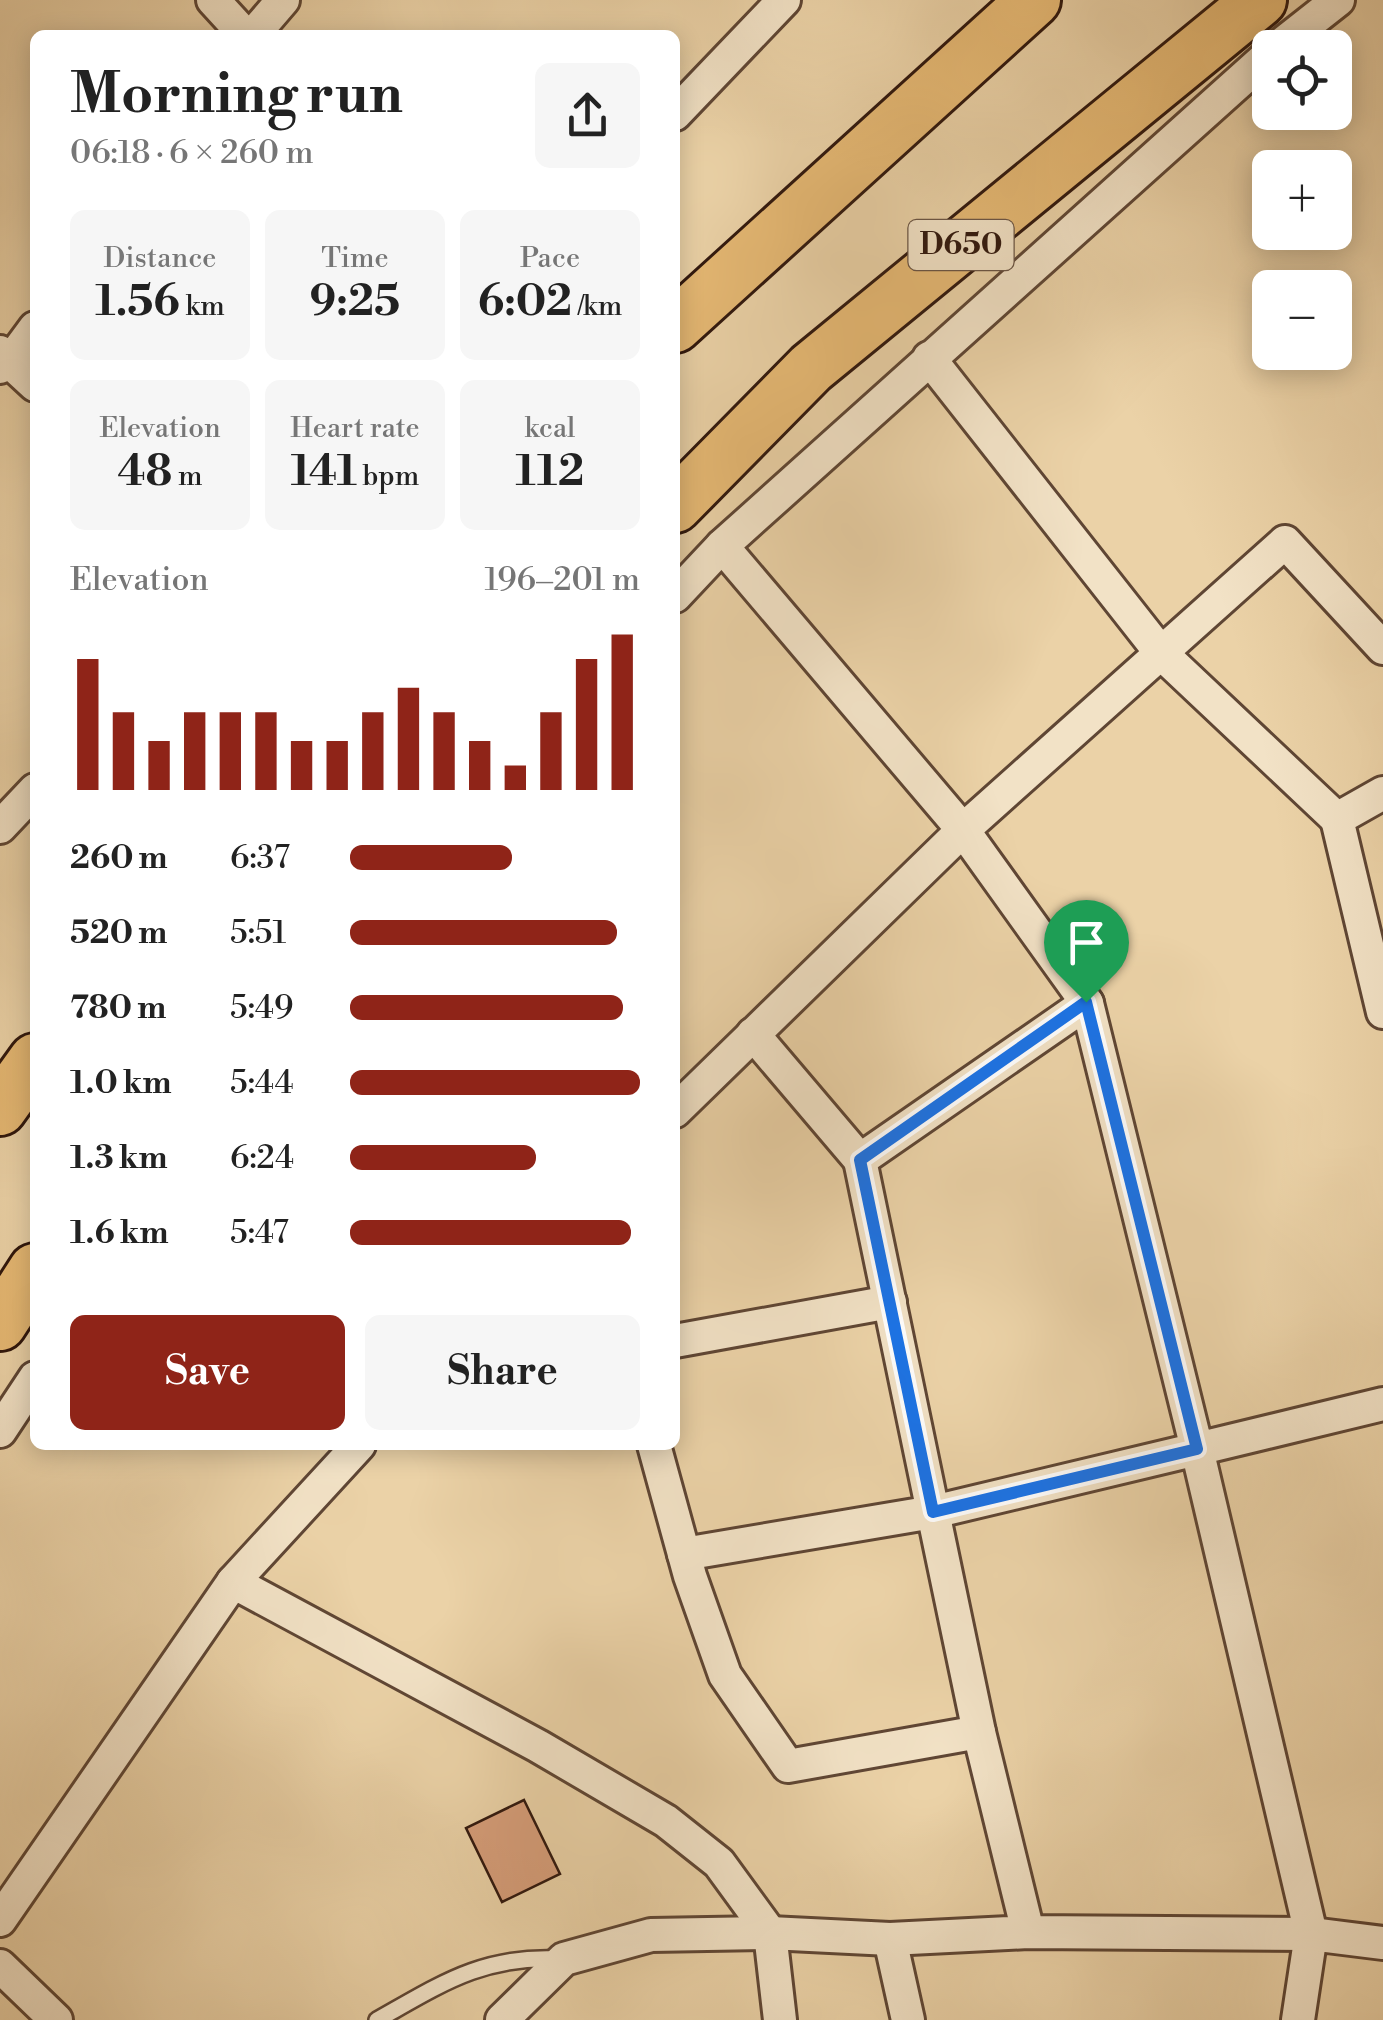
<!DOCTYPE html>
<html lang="en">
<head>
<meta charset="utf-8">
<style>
	:root { --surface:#fff; --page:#f6f6f6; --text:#222; --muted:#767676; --accent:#8f2418 }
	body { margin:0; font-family:"Libre Bodoni",serif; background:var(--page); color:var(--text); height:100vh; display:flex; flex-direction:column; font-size:38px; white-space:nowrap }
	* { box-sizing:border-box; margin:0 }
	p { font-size:32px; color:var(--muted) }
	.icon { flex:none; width:55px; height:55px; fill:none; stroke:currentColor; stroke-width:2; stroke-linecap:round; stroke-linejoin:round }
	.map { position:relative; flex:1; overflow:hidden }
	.sheet { position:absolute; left:30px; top:30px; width:650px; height:1420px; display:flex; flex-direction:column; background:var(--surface); border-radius:15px; box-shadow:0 5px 25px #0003 }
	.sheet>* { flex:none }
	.buttons { position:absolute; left:1252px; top:30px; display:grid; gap:20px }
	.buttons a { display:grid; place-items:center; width:100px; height:100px; border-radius:15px; background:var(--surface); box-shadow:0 5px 25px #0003; font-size:50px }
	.pin { position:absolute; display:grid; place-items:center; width:85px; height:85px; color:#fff; margin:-102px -42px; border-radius:50% 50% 50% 0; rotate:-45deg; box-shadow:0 0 10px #0007 }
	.pin .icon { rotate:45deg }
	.round { display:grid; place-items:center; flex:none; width:105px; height:105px; border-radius:15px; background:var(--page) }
	.headline { display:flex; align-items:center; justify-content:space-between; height:170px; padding:0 40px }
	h1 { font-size:55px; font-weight:700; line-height:75px }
	.stats { display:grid; grid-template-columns:repeat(3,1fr); gap:15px; height:170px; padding:10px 40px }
	.stats div { display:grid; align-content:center; border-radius:15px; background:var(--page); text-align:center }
	.stats b { font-size:42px; font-weight:700 }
	.stats small { font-size:28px; font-weight:400 }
	.stats p { font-size:28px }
	.chart { height:280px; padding:20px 40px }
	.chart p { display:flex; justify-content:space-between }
	.chart svg { width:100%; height:180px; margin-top:10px; stroke:var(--accent); stroke-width:6 }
	.action { display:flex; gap:20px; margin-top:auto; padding:20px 40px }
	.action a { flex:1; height:115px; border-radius:15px; background:var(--accent); color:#fff; font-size:40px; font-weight:700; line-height:115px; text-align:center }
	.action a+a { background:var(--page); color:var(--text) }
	ul { padding:0 40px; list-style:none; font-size:32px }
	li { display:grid; grid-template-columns:160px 120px 1fr; align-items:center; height:75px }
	li i { height:25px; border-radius:12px; background:var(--accent) }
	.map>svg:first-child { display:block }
</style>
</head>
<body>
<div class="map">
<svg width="1383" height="2020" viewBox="0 0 1383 2020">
	<rect width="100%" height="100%" fill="#ebd2a7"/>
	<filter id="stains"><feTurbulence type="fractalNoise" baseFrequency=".002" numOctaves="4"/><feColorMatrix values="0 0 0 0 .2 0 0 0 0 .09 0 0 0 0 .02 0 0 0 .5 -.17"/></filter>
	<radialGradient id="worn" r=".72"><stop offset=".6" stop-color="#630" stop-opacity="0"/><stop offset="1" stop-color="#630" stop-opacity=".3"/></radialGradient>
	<!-- building -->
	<polygon fill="#d79e7a" stroke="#30170d" stroke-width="2.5" points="524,1800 560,1874 502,1902 466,1828"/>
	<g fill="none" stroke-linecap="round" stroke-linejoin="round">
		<defs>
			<path id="service" d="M377 2020C441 1984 483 1955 560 1959"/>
			<g id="minor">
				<polyline points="213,0 245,35"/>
				<polyline points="253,35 283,0"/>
				<polyline points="1277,48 1338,0"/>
				<polyline points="675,114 784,0"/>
				<polyline points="0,352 10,362 35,328"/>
				<polyline points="929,358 1161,653 1337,819"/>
				<polyline points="0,367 10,362 35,385"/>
				<polyline points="675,596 722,546 1270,54"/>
				<polyline points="1383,648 1285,542 963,830 1087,1003 1197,1449 1383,1404"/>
				<polyline points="1383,793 1337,819 1383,1012"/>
				<polyline points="0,827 35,790"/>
				<polyline points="753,1034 860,1160"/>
				<polyline points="675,1111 963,830 722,546"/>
				<polyline points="675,1341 890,1302"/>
				<polyline points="0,1431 35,1378"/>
				<polyline points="654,1445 690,1576 725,1675 788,1766 979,1732"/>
				<polyline points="684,1554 933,1512 860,1160 1087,1003"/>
				<polyline points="233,1582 359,1445"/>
				<polyline points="0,1920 233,1582 538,1746 666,1821 719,1863 770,1933 780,2020"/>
				<polyline points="890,1939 908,2020"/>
				<polyline points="0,1966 56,2020"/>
				<polyline points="502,2020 564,1959 651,1935 770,1933 890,1939 1028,1932 1311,1934 1197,1449 933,1512 979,1732 1028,1932"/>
				<polyline points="1298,2020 1311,1934 1383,1943"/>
			</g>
			<g id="trunk">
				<polyline points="675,326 1034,0"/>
				<polyline points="675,506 811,368 1260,0"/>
				<polyline points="0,1109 35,1060"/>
				<polyline points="0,1324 35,1270"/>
			</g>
		</defs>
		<!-- service casing -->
		<use href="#service" stroke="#5f4634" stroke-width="20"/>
		<!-- minor casing -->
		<use href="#minor" stroke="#5f4634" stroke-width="38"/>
		<!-- trunk casing -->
		<use href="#trunk" stroke="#30170d" stroke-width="58"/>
		<!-- service -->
		<use href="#service" stroke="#f2e2c6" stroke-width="15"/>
		<!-- minor -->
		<use href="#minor" stroke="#f2e2c6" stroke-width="32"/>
		<!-- trunk -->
		<use href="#trunk" stroke="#e6b974" stroke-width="52"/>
	</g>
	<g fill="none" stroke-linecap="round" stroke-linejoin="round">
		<defs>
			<polygon id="route" points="1086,1002 1197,1449 933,1512 860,1160"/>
		</defs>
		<!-- route casing -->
		<use href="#route" stroke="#fff" stroke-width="20"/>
		<!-- route -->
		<use href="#route" stroke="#1a73e8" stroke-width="12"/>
	</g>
	<g text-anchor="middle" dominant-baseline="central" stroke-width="10" stroke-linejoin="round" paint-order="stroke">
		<!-- shield labels -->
		<rect fill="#f2e2c6" stroke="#6a5444" stroke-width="2.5" x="908.5" y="220" width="105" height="50" rx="8"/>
		<g font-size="30" font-weight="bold" fill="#30170d">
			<text x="961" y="245">D650</text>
		</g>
	</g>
	<rect width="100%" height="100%" filter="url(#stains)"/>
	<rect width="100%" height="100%" fill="url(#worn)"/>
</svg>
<div class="buttons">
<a><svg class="icon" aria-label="locate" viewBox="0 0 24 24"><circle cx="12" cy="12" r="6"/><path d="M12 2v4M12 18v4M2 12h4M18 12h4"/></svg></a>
<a>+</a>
<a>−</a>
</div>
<div class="pin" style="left:1086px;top:1002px;background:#1e9e55"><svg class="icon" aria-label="arrive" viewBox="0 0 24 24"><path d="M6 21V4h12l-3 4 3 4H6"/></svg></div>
<section class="sheet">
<div class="headline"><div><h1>Morning run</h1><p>06:18 · 6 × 260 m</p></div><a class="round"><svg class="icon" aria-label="share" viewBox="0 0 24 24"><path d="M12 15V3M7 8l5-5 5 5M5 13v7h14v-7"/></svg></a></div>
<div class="stats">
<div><p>Distance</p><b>1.56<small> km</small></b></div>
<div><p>Time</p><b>9:25</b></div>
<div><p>Pace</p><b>6:02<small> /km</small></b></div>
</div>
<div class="stats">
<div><p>Elevation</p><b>48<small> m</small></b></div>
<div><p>Heart rate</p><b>141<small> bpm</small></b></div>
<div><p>kcal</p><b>112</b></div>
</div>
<div class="chart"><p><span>Elevation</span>196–201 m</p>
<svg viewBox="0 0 160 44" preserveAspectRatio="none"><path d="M5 44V12M15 44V25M25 44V32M35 44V25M45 44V25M55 44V25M65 44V32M75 44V32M85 44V25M95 44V19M105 44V25M115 44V32M125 44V38M135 44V25M145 44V12M155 44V6"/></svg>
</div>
<ul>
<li><b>260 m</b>6:37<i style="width:56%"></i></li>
<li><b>520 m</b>5:51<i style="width:92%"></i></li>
<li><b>780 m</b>5:49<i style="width:94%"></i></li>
<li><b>1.0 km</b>5:44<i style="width:100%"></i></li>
<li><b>1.3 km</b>6:24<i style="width:64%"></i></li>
<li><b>1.6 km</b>5:47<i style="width:97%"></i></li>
</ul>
<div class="action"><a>Save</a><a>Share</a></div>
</section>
</div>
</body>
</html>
